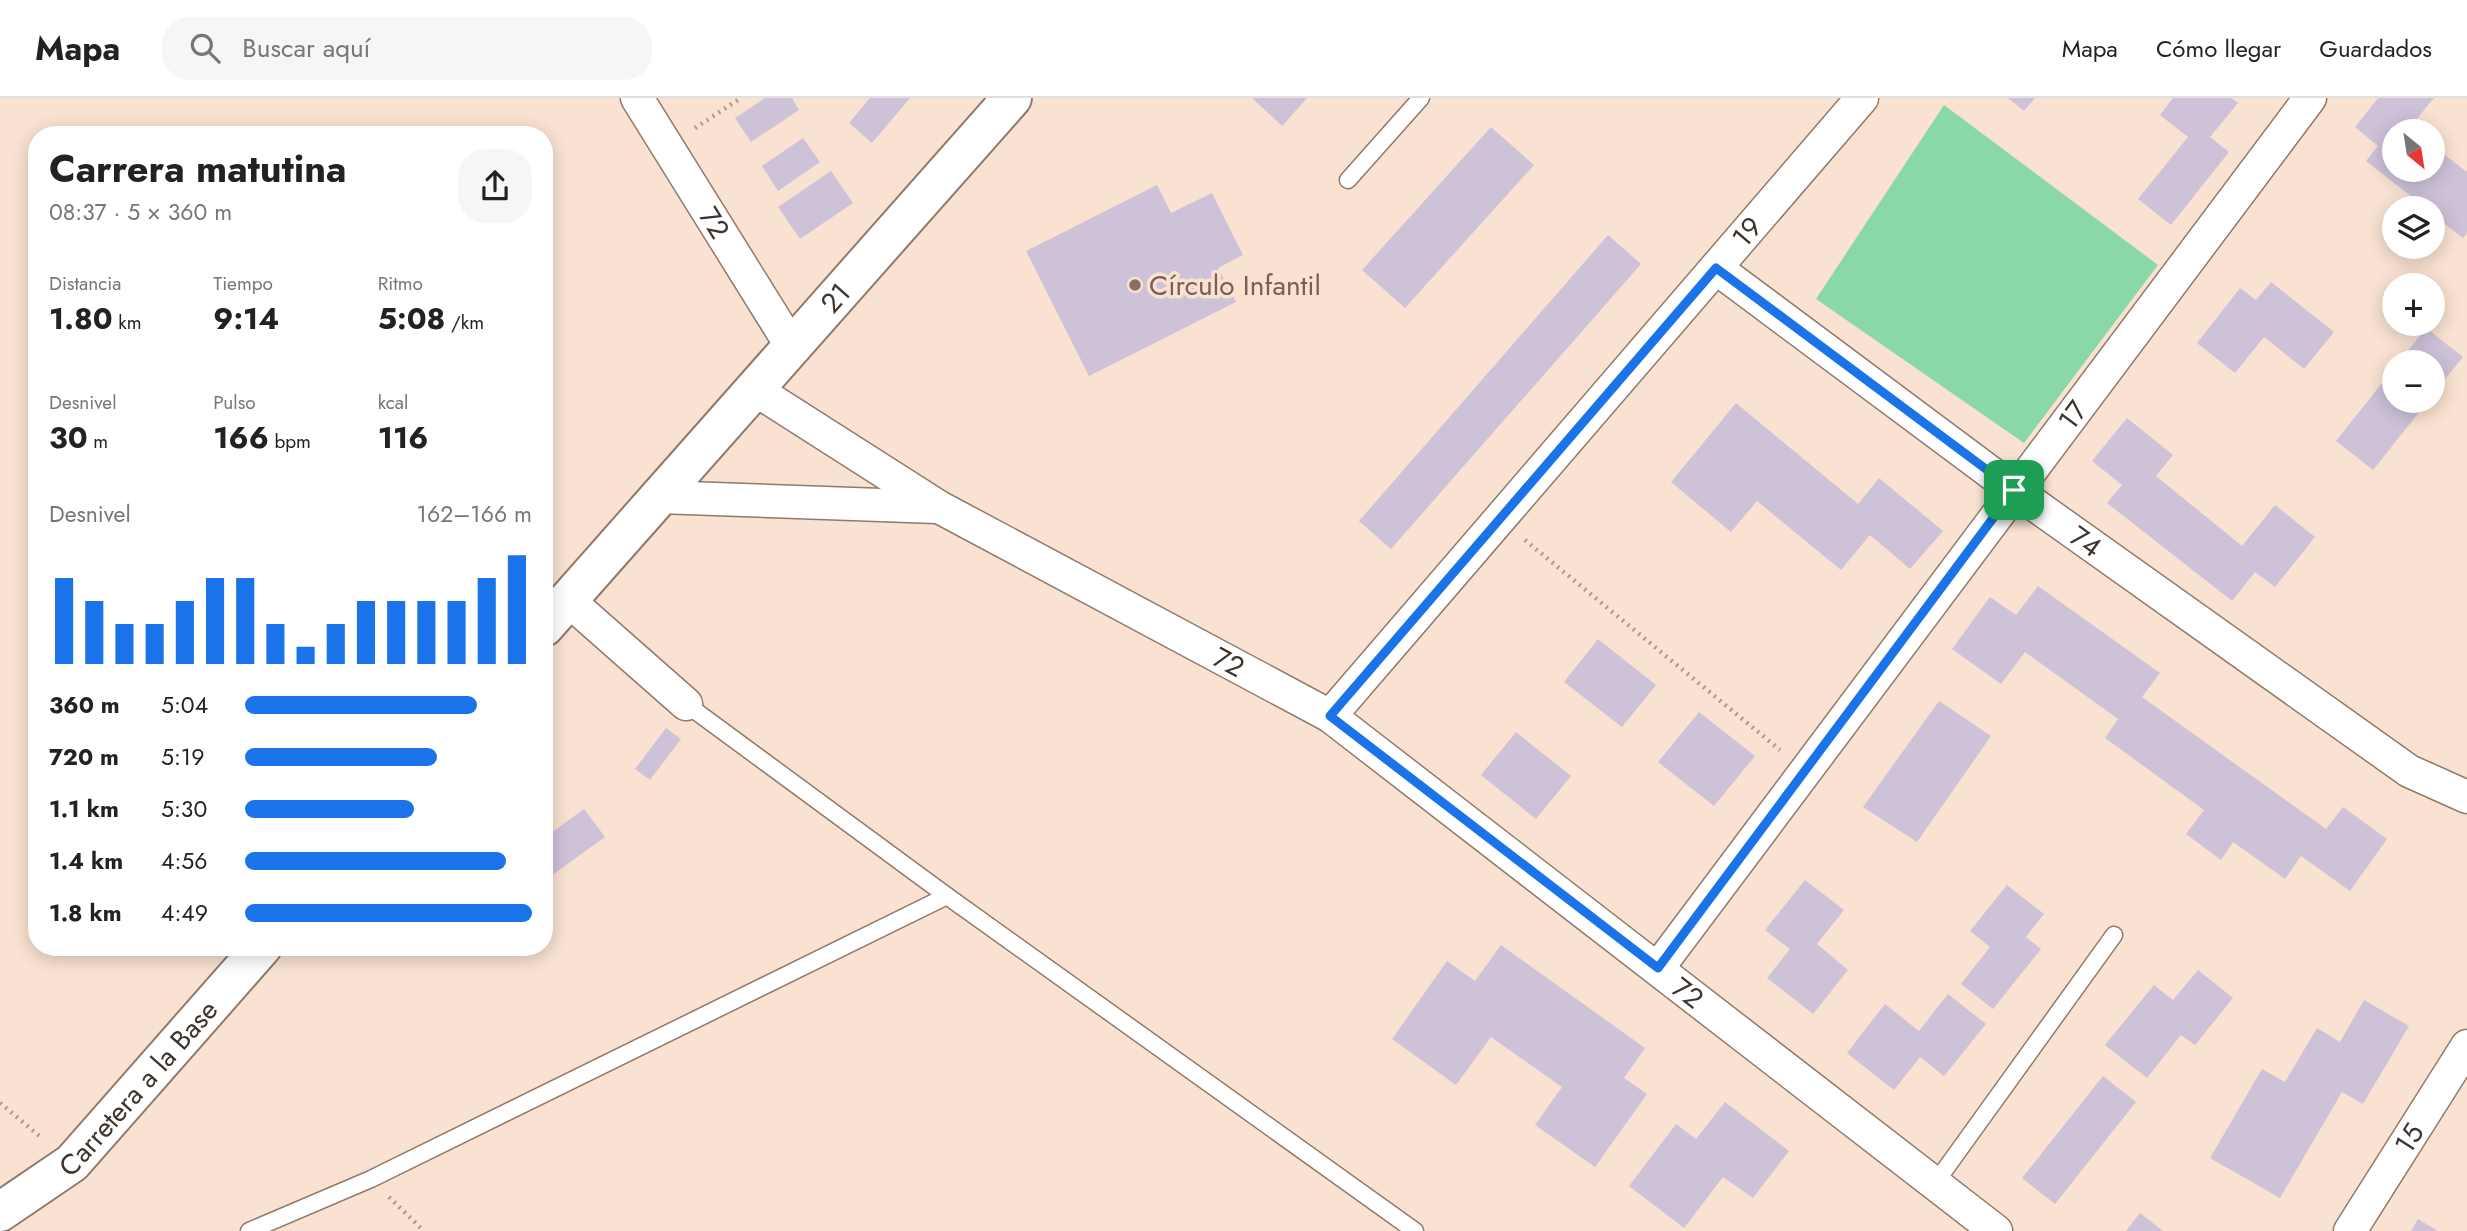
<!DOCTYPE html>
<html lang="es">
<head>
<meta charset="utf-8">
<style>
	:root { --surface:#fff; --page:#f6f6f6; --text:#222; --muted:#767676; --line:#e0e0e0; --accent:#1a73e8 }
	body { margin:0; font-family:Jost,sans-serif; background:var(--page); color:var(--text); height:100vh; display:flex; flex-direction:column; font-size:26px; white-space:nowrap }
	* { box-sizing:border-box; margin:0 }
	p { font-size:23px; color:var(--muted) }
	.icon { flex:none; width:38px; height:38px; fill:none; stroke:currentColor; stroke-width:2; stroke-linecap:round; stroke-linejoin:round }
	.map { position:relative; flex:1; overflow:hidden }
	.details { position:absolute; left:28px; top:28px; width:525px; height:830px; display:flex; flex-direction:column; background:var(--surface); border-radius:28px; box-shadow:0 4px 18px #0003 }
	.details>* { flex:none }
	.needle { width:46px; rotate:150deg }
	.fabs { position:absolute; left:2382px; top:21px; display:grid; gap:14px }
	.fabs a { display:grid; place-items:center; width:63px; height:63px; border-radius:50%; background:var(--surface); box-shadow:0 4px 18px #0003; font-size:35px }
	.pin { position:absolute; display:grid; place-items:center; width:60px; height:60px; color:#fff; margin:-30px; border-radius:14px; box-shadow:0 4px 10px #0006 }
	.round { display:grid; place-items:center; flex:none; width:74px; height:74px; border-radius:28px; background:var(--page) }
	.head { display:flex; align-items:center; justify-content:space-between; height:119px; padding:0 21px }
	h1 { font-size:38px; font-weight:700; line-height:52px }
	.figures { display:grid; grid-template-columns:repeat(3,1fr); gap:10px; height:119px; padding:7px 21px }
	.figures div { display:grid; align-content:center }
	.figures b { font-size:30px; font-weight:700 }
	.figures small { font-size:19px; font-weight:400 }
	.figures p { font-size:19px }
	.chart { height:196px; padding:14px 21px }
	.chart p { display:flex; justify-content:space-between }
	.chart svg { width:100%; height:126px; margin-top:7px; stroke:var(--accent); stroke-width:6 }
	ul { padding:0 21px; list-style:none; font-size:23px }
	li { display:grid; grid-template-columns:112px 84px 1fr; align-items:center; height:52px }
	li i { height:18px; border-radius:9px; background:var(--accent) }
	header { display:flex; align-items:center; gap:42px; box-sizing:border-box; height:98px; padding:0 35px; background:var(--surface); border-bottom:2px solid var(--line) }
	header strong { font-size:33px }
	nav { display:flex; gap:38px; margin-inline-start:auto; font-size:24px }
	.search { width:490px; height:63px; background:var(--page); display:flex; align-items:center; gap:18px; box-sizing:border-box; padding:0 24px; border-radius:28px; color:var(--muted); font-size:26px }
	.map>svg:first-child { display:block }
</style>
</head>
<body>
<header>
<strong>Mapa</strong>
<div class="search"><svg class="icon" aria-label="search" viewBox="0 0 24 24"><circle cx="10" cy="10" r="6"/><path d="M15 15l6 6"/></svg>Buscar aquí</div>
<nav><a>Mapa</a><a>Cómo llegar</a><a>Guardados</a></nav>
</header>
<div class="map">
<svg width="2467" height="1133" viewBox="0 0 2467 1133">
	<rect width="100%" height="100%" fill="#f9e2d1"/>
	<!-- green -->
	<polygon fill="#8ad8a5" points="1944,7 2158,167 2024,345 1816,201"/>
	<!-- building -->
	<g fill="#cec2d9">
		<polygon points="765,0 792,0 799,12 751,44 735,20"/>
		<polygon points="870,0 910,0 872,45 849,25"/>
		<polygon points="1252,0 1307,0 1282,28"/>
		<polygon points="2008,0 2035,0 2024,13"/>
		<polygon points="2173,0 2231,0 2238,5 2210,39 2229,54 2171,127 2138,101 2188,39 2160,17"/>
		<polygon points="2378,0 2434,0 2410,29 2416,33 2394,33 2394,72 2432,72 2432,47 2467,74 2467,135 2463,140 2432,116 2432,110 2426,110 2366,63 2378,48 2355,29"/>
		<polygon points="1491,29 1534,67 1405,210 1362,172"/>
		<polygon points="803,40 820,64 778,93 762,68"/>
		<polygon points="831,73 853,105 800,141 778,109"/>
		<polygon points="1157,87 1171,115 1212,95 1243,157 1218,170 1236,204 1089,278 1026,153"/>
		<polygon points="1608,137 1641,166 1391,451 1359,423"/>
		<polygon points="2271,184 2334,234 2304,271 2264,239 2235,275 2197,245 2240,190 2256,202"/>
		<polygon points="2426,230 2463,259 2432,297 2432,264 2399,264"/>
		<polygon points="2394,270 2394,303 2428,303 2373,372 2336,343"/>
		<polygon points="1736,305 1858,406 1879,380 1943,433 1910,471 1870,437 1841,472 1757,403 1731,434 1671,384"/>
		<polygon points="2127,320 2173,357 2156,378 2242,448 2275,407 2315,439 2275,489 2255,474 2232,503 2107,405 2122,387 2092,363"/>
		<polygon points="2038,488 2160,575 2142,599 2326,731 2343,709 2387,741 2350,793 2301,758 2285,781 2233,744 2221,762 2186,736 2204,712 2105,640 2118,621 2025,554 2001,586 1952,551 1990,499 2016,517"/>
		<polygon points="1598,541 1656,587 1622,629 1564,584"/>
		<polygon points="1939,603 1991,638 1917,744 1863,709"/>
		<polygon points="1699,614 1755,658 1714,708 1658,664"/>
		<polygon points="666,630 681,641 650,682 635,671"/>
		<polygon points="1516,634 1571,678 1536,721 1481,677"/>
		<polygon points="584,711 605,739 544,783 544,740"/>
		<polygon points="1805,782 1844,812 1817,846 1848,872 1813,916 1767,880 1790,851 1765,832"/>
		<polygon points="2007,787 2044,816 2026,839 2041,851 1993,911 1961,886 1990,849 1970,833"/>
		<polygon points="1501,847 1645,950 1624,980 1647,996 1595,1069 1535,1027 1562,989 1491,939 1456,987 1392,941 1447,863 1475,883"/>
		<polygon points="2198,872 2233,900 2195,947 2181,937 2147,980 2105,947 2154,887 2173,902"/>
		<polygon points="1948,896 1986,926 1944,978 1920,959 1894,992 1847,955 1885,906 1919,933"/>
		<polygon points="2364,902 2409,928 2363,1006 2342,994 2280,1100 2210,1060 2262,971 2285,984 2317,930 2340,944"/>
		<polygon points="2103,978 2136,1004 2055,1106 2022,1080"/>
		<polygon points="1725,1004 1789,1053 1753,1100 1723,1079 1684,1130 1629,1088 1676,1026 1696,1041"/>
		<polygon points="2140,1115 2163,1133 2126,1133"/>
		<polygon points="2418,1121 2438,1133 2411,1133"/>
	</g>
	<g fill="none" stroke-linecap="round" stroke-linejoin="round">
		<defs>
			<g id="service">
				<polyline points="1348,82 1421,0"/>
				<polyline points="686,606 947,798 1415,1133"/>
				<polyline points="1936,1084 2114,837"/>
				<polyline points="249,1133 371,1081 947,798"/>
			</g>
			<g id="minor">
				<path id="s1" d="M637 0 792 249"/>
				<path id="s2" d="M1716 170 2014 392 2409 673 2467 699"/>
				<path id="s3" d="M754 291 939 409 1330 618 1996 1133"/>
				<polyline points="659,399 937,409"/>
				<polyline points="568,502 686,606"/>
				<path id="s4" d="M1330 618 1862 0"/>
				<path id="s5" d="M1658 870 2310 0"/>
				<path id="s6" d="M2350 1133 2467 948"/>
			</g>
			<g id="tertiary">
				<path id="s7" d="M659 399 1012 0"/>
			</g>
			<g id="secondary">
				<polyline points="544,529 659,399"/>
				<path id="s8" d="M0 1114 72 1065 262 849"/>
			</g>
		</defs>
		<!-- service casing -->
		<use href="#service" stroke="#8f7a6b" stroke-width="19"/>
		<!-- minor casing -->
		<use href="#minor" stroke="#8f7a6b" stroke-width="35"/>
		<!-- tertiary casing -->
		<use href="#tertiary" stroke="#8f7a6b" stroke-width="42"/>
		<!-- secondary casing -->
		<use href="#secondary" stroke="#8f7a6b" stroke-width="42"/>
		<!-- path -->
		<g stroke="#aa998d" stroke-width="4.5" stroke-dasharray="2 5" stroke-linecap="butt">
			<polyline points="695,30 741,0"/>
			<polyline points="1525,442 1780,652"/>
			<polyline points="0,1005 42,1040"/>
			<polyline points="389,1099 424,1133"/>
		</g>
		<!-- service -->
		<use href="#service" stroke="#fff" stroke-width="16"/>
		<!-- minor -->
		<use href="#minor" stroke="#fff" stroke-width="32"/>
		<!-- tertiary -->
		<use href="#tertiary" stroke="#fff" stroke-width="38"/>
		<!-- secondary -->
		<use href="#secondary" stroke="#fff" stroke-width="38"/>
	</g>
	<g fill="none" stroke-linecap="round" stroke-linejoin="round">
		<defs>
			<polygon id="route" points="1716,170 2014,392 1658,870 1330,618"/>
		</defs>
		<!-- route casing -->
		<use href="#route" stroke="#fff" stroke-width="14"/>
		<!-- route -->
		<use href="#route" stroke="#1a73e8" stroke-width="9"/>
	</g>
	<!-- markers -->
	<circle fill="#8d6e63" stroke="#f9e2d1" stroke-width="2.5" cx="1135" cy="187" r="7"/>
	<g text-anchor="middle" dominant-baseline="central" stroke-width="7" stroke-linejoin="round" paint-order="stroke">
		<!-- street labels -->
		<g font-size="28" fill="#3d342e" stroke="#f9e2d1">
			<text stroke="none"><textPath href="#s1" startOffset="147">72</textPath></text>
			<text stroke="none"><textPath href="#s4" startOffset="639">19</textPath></text>
			<text stroke="none"><textPath href="#s7" startOffset="266">21</textPath></text>
			<text stroke="none"><textPath href="#s5" startOffset="691">17</textPath></text>
			<text stroke="none"><textPath href="#s2" startOffset="460">74</textPath></text>
			<text stroke="none"><textPath href="#s3" startOffset="548">72</textPath></text>
			<text stroke="none"><textPath href="#s3" startOffset="1115">72</textPath></text>
			<text stroke="none"><textPath href="#s8" startOffset="187">Carretera a la Base</textPath></text>
			<text stroke="none"><textPath href="#s6" startOffset="110">15</textPath></text>
		</g>
		<!-- education labels -->
		<g font-size="28" fill="#785e54" stroke="#f9e2d1" text-anchor="start">
			<text x="1149" y="187">Círculo Infantil</text>
		</g>
	</g>
</svg>
<div class="fabs">
<a><svg class="needle" viewBox="-14 -14 28 28"><path d="M0-13l5 13h-10z" fill="#e53935"/><path d="M0 13l5-13h-10z" fill="#767676"/></svg></a>
<a><svg class="icon" aria-label="layers" viewBox="0 0 24 24"><path d="M12 4l9 5-9 5-9-5zM3 14l9 5 9-5"/></svg></a>
<a>+</a>
<a>−</a>
</div>
<div class="pin" style="left:2014px;top:392px;background:#1e9e55"><svg class="icon" aria-label="arrive" viewBox="0 0 24 24"><path d="M6 21V4h12l-3 4 3 4H6"/></svg></div>
<section class="details">
<div class="head"><div><h1>Carrera matutina</h1><p>08:37 · 5 × 360 m</p></div><a class="round"><svg class="icon" aria-label="share" viewBox="0 0 24 24"><path d="M12 15V3M7 8l5-5 5 5M5 13v7h14v-7"/></svg></a></div>
<div class="figures">
<div><p>Distancia</p><b>1.80<small> km</small></b></div>
<div><p>Tiempo</p><b>9:14</b></div>
<div><p>Ritmo</p><b>5:08<small> /km</small></b></div>
</div>
<div class="figures">
<div><p>Desnivel</p><b>30<small> m</small></b></div>
<div><p>Pulso</p><b>166<small> bpm</small></b></div>
<div><p>kcal</p><b>116</b></div>
</div>
<div class="chart"><p><span>Desnivel</span>162–166 m</p>
<svg viewBox="0 0 160 44" preserveAspectRatio="none"><path d="M5 44V14M15 44V22M25 44V30M35 44V30M45 44V22M55 44V14M65 44V14M75 44V30M85 44V38M95 44V30M105 44V22M115 44V22M125 44V22M135 44V22M145 44V14M155 44V6"/></svg>
</div>
<ul>
<li><b>360 m</b>5:04<i style="width:81%"></i></li>
<li><b>720 m</b>5:19<i style="width:67%"></i></li>
<li><b>1.1 km</b>5:30<i style="width:59%"></i></li>
<li><b>1.4 km</b>4:56<i style="width:91%"></i></li>
<li><b>1.8 km</b>4:49<i style="width:100%"></i></li>
</ul>
</section>
</div>
</body>
</html>
